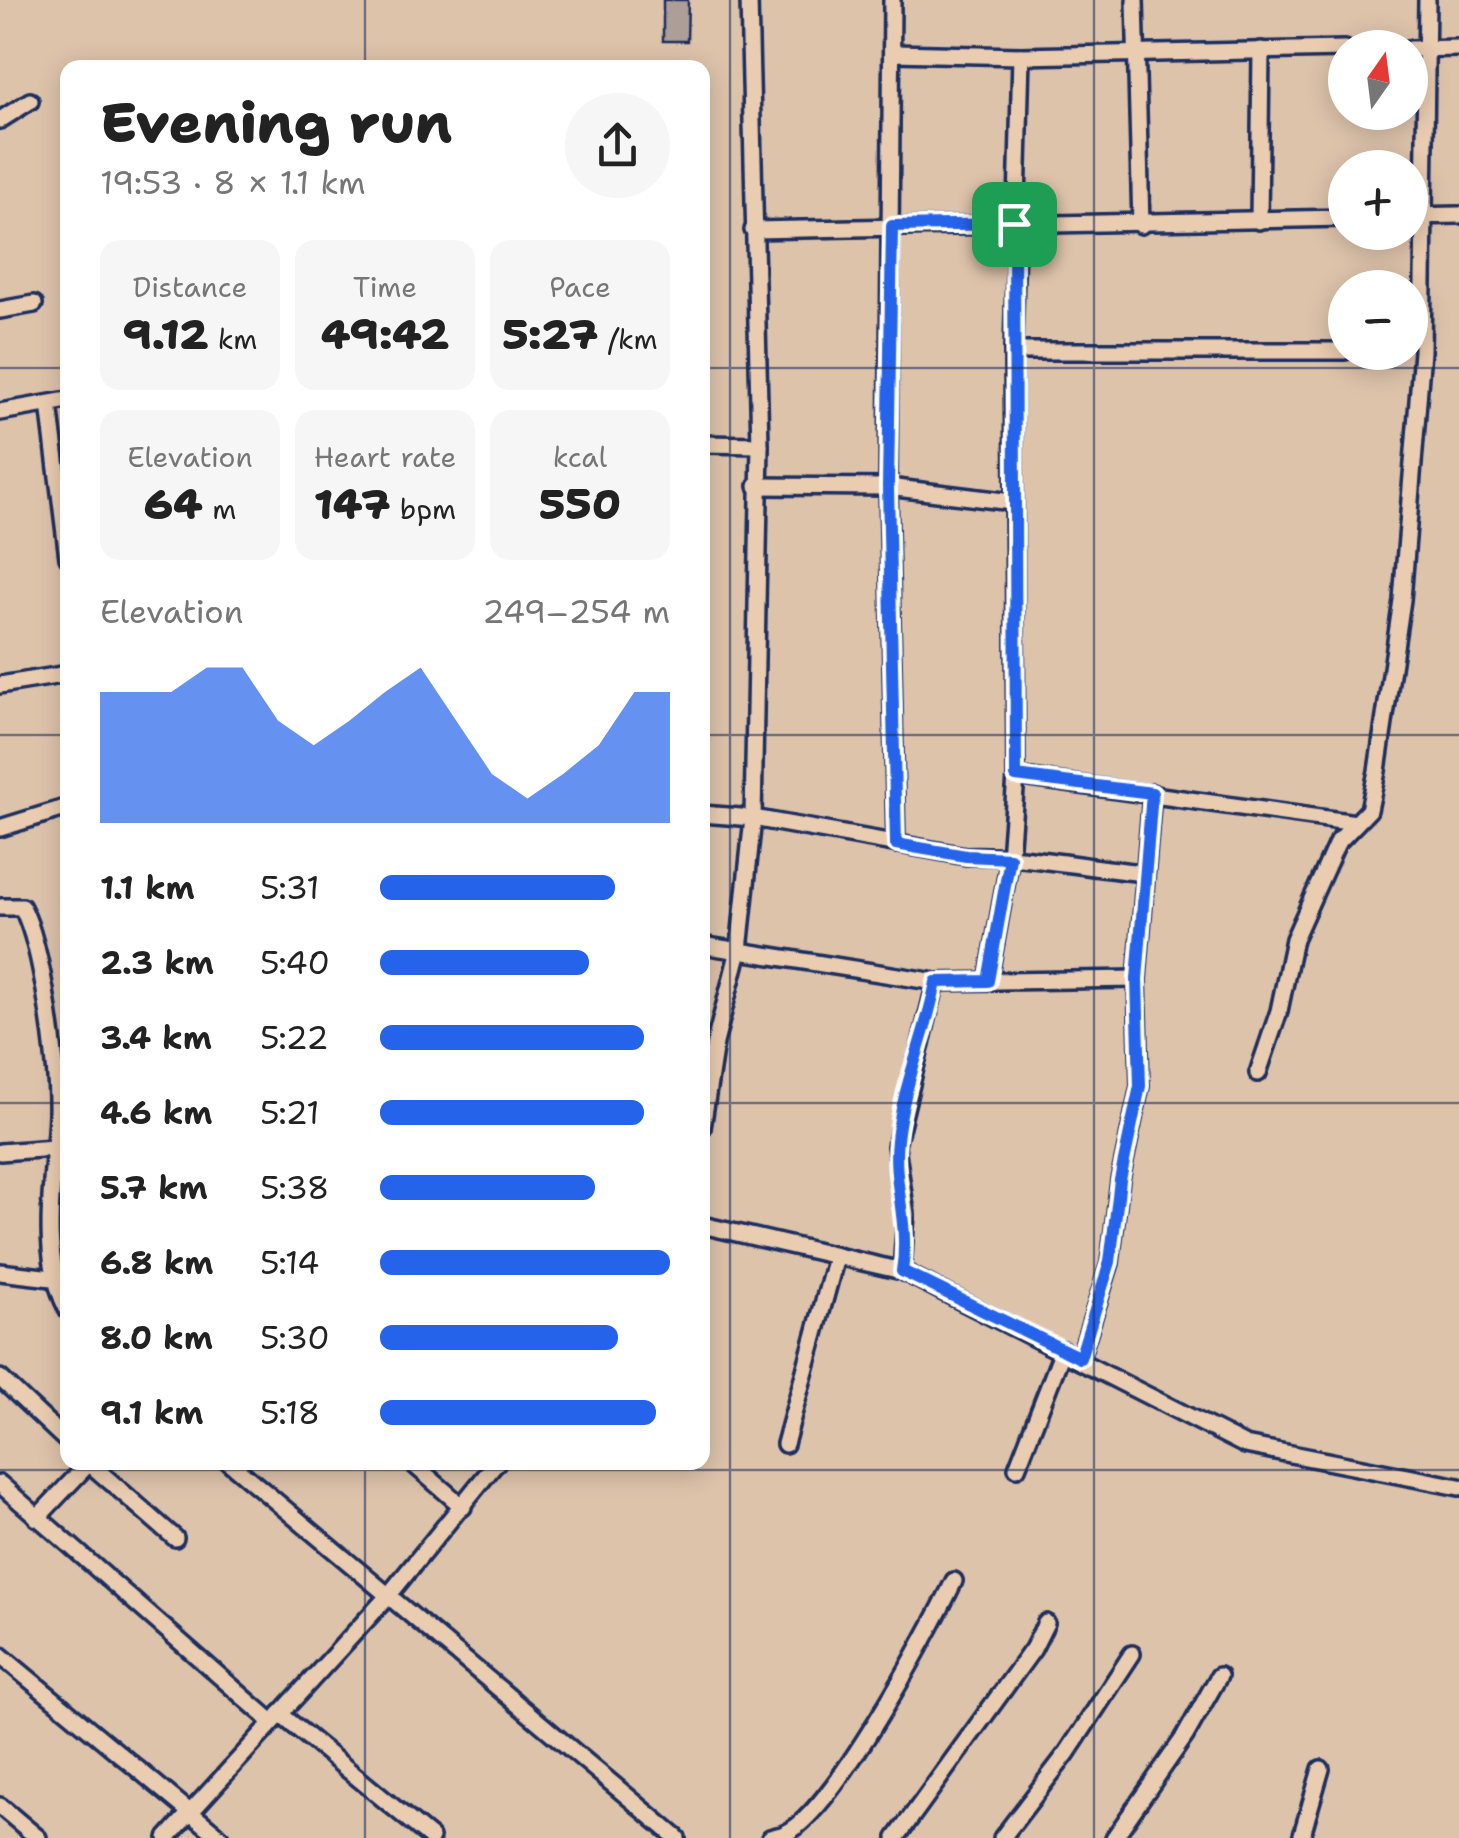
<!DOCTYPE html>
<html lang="en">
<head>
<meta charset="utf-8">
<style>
	:root { --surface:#fff; --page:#f6f6f6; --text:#222; --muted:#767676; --accent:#2563eb }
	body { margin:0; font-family:"Shantell Sans",sans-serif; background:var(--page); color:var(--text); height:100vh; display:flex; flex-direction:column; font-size:38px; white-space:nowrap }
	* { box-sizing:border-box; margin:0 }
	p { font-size:32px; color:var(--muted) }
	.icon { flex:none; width:55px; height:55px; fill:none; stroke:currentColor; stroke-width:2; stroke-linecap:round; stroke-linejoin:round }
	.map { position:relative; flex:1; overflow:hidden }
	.side { position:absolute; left:60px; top:60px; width:650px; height:1410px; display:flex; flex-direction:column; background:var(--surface); border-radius:20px; box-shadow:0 5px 25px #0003 }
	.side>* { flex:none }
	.needle { width:65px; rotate:14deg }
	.buttons { position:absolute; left:1328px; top:30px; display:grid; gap:20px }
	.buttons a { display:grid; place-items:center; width:100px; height:100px; border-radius:50%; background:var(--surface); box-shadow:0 5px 25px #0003; font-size:50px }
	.pin { position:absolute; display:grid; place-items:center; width:85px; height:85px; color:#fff; margin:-42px; border-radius:20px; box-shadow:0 5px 15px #0006 }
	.round { display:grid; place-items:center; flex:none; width:105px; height:105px; border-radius:52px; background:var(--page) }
	.summary { display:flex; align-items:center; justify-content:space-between; height:170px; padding:0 40px }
	h1 { font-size:55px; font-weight:800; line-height:75px }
	.metrics { display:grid; grid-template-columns:repeat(3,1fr); gap:15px; height:170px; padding:10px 40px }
	.metrics div { display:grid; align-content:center; border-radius:20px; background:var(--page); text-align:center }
	.metrics b { font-size:42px; font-weight:800 }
	.metrics small { font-size:28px; font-weight:400 }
	.metrics p { font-size:28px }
	.chart { height:280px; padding:20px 40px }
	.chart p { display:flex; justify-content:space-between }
	.chart svg { width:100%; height:180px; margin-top:10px; fill:var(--accent); opacity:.7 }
	ul { padding:0 40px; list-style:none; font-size:32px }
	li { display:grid; grid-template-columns:160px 120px 1fr; align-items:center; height:75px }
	li i { height:25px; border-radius:12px; background:var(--accent) }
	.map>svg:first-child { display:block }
</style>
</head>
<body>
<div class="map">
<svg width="1459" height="1838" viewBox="0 0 1459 1838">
	<rect width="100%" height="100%" fill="#dec3ab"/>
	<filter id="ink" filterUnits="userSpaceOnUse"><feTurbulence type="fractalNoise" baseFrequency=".01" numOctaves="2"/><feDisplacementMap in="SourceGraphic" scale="20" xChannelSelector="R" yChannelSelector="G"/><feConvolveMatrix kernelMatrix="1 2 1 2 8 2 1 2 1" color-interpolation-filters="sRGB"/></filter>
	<g filter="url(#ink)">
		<!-- building -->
		<polygon fill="#ae9e98" stroke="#1b2f5e" stroke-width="2.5" points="663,0 688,0 687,41 663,41"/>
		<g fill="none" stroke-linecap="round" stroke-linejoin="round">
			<defs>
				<g id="minor">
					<polyline points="892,0 888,487 896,844"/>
					<polyline points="1135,0 1141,225"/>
					<polyline points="1410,49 1459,48"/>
					<polyline points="893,53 1021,56 1345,49"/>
					<polyline points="0,120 30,101"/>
					<polyline points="1410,216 1459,215"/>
					<polyline points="1259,221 1261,50"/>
					<polyline points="753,230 1345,218"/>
					<polyline points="0,310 34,304"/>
					<polyline points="1013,351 1345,351"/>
					<polyline points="49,404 68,558"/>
					<polyline points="0,412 68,400"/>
					<polyline points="702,444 760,445"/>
					<polyline points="757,486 888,487 1012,502"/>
					<polyline points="0,685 68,674"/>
					<polyline points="1016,776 1356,823"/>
					<path d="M702 814 753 818 966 856C1025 854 1086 868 1145 873"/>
					<polyline points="0,828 68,807"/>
					<path d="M0 907H22C43 947 58 1066 57 1113 55 1177 37 1252 68 1311"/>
					<polyline points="702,945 936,982 1137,979"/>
					<polyline points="988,981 1010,858 1016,776 1013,351 1021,56"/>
					<polyline points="1258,1073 1279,1011 1294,939 1337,843 1369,810 1377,771 1402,600 1422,351 1427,0"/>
					<polyline points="702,1128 715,1043 739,950 753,818 760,445 749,0"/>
					<polyline points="0,1152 68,1147"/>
					<polyline points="702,1225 902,1271 1245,1445 1459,1487"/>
					<polyline points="902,1271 906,1214 896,1146 936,982"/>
					<polyline points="0,1272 52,1278 68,1275"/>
					<polyline points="1080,1358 1110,1263 1120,1180 1140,1086 1137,979 1152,793"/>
					<polyline points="0,1378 68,1442"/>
					<polyline points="785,1444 836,1257"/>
					<polyline points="229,1462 677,1838"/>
					<polyline points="411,1462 463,1507"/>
					<polyline points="1017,1468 1063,1350"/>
					<polyline points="0,1484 272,1722"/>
					<polyline points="37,1518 89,1463 175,1538"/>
					<polyline points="0,1655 221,1838"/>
					<polyline points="280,1714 431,1838"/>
					<polyline points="0,1806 38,1838"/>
					<polyline points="167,1838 388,1596 497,1462"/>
					<path d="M770 1838C775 1836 780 1836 784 1834 831 1816 930 1631 954 1581"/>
					<polyline points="896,1838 1033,1649 1046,1623"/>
					<polyline points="1002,1838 1067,1753 1132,1654"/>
					<polyline points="1114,1838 1185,1736 1219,1676"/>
					<polyline points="1301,1838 1321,1769"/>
				</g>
			</defs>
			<!-- minor casing -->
			<use href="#minor" stroke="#1b2f5e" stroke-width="22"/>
			<!-- minor -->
			<use href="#minor" stroke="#eaccb0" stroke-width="15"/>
		</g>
	</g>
	<g fill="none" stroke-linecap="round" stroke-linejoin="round" filter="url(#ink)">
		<defs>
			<path id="route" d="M1014 224 1016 776 1152 793 1137 979 1140 1086 1120 1180 1110 1262 1080 1358 902 1271C910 1222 892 1184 897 1140 902 1088 926 1035 936 982L988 981 1010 858 966 856 896 844 888 487 892 226Z"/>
		</defs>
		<!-- route casing -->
		<use href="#route" stroke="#fff" stroke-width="20"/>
		<!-- route -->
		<use href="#route" stroke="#2563eb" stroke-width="12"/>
	</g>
	<!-- grid -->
	<path fill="none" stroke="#1b2f5e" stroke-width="2.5" stroke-opacity="0.55" d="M365 0V68M730 0V1838M1094 0V1838M0 368H68M702 368H1459M0 735H68M702 735H1459M0 1103H68M702 1103H1459M365 1462V1838M0 1470H1459"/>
</svg>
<div class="buttons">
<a><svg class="needle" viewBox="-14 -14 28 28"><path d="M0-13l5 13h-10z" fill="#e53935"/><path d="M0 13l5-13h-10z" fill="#767676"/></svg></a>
<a>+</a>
<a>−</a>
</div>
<div class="pin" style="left:1014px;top:224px;background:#1e9e55"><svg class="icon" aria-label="arrive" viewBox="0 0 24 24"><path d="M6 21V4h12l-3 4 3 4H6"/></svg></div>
<section class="side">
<div class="summary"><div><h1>Evening run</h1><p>19:53 · 8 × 1.1 km</p></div><a class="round"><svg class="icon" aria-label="share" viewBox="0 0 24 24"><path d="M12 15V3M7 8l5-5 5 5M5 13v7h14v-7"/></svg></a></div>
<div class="metrics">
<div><p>Distance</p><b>9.12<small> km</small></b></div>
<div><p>Time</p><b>49:42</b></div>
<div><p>Pace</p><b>5:27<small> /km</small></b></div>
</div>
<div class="metrics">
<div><p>Elevation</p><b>64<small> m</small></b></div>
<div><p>Heart rate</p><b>147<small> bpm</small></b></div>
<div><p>kcal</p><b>550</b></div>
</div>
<div class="chart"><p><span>Elevation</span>249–254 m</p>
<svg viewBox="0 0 160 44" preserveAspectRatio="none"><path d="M0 44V12L10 12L20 12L30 6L40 6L50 19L60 25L70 19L80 12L90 6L100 19L110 32L120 38L130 32L140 25L150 12L160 12V44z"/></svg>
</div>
<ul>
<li><b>1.1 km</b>5:31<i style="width:81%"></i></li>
<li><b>2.3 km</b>5:40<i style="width:72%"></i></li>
<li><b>3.4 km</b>5:22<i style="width:91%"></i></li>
<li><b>4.6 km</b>5:21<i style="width:91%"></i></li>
<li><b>5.7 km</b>5:38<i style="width:74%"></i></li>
<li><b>6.8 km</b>5:14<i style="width:100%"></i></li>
<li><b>8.0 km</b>5:30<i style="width:82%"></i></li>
<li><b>9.1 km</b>5:18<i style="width:95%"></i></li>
</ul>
</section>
</div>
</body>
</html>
